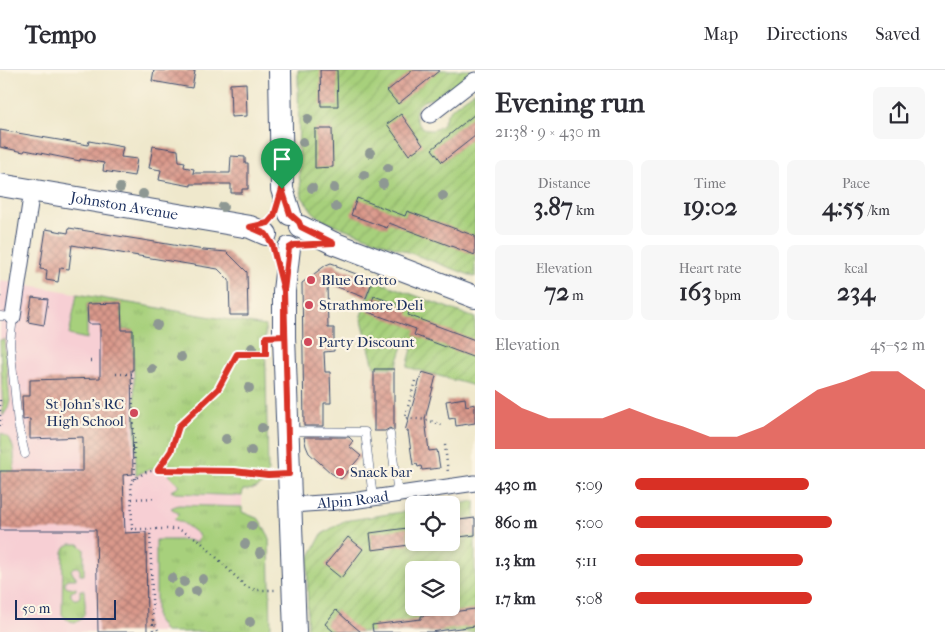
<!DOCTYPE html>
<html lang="en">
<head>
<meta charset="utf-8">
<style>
	:root { --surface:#fff; --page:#f7f7f7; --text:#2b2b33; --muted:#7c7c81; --line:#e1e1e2; --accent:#d93025 }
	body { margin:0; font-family:"IM FELL French Canon",serif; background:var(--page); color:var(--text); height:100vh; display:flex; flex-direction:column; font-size:19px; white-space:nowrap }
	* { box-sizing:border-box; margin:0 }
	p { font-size:16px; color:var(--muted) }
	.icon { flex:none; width:28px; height:28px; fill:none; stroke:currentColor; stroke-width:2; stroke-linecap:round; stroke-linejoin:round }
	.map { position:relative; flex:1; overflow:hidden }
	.details { display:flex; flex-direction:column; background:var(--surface); width:470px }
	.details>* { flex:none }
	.fabs { position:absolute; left:405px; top:426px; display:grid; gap:10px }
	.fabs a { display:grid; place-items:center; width:55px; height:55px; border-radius:8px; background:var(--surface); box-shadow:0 2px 8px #0003; font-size:25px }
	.scale { position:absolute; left:15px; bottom:12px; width:101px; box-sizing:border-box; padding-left:5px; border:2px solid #1b2f5e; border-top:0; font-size:14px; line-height:18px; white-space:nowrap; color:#1b2f5e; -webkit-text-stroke:4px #fcf5e5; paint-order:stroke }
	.pin { position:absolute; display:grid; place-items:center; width:42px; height:42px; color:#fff; margin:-51px -21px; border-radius:50% 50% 50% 0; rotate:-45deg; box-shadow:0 0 5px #0007 }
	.pin .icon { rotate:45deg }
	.round { display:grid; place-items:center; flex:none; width:52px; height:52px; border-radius:8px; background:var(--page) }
	.overview { display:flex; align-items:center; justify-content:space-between; height:85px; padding:0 20px }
	h1 { font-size:28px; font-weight:800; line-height:38px }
	.stats { display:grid; grid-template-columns:repeat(3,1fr); gap:8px; height:85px; padding:5px 20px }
	.stats div { display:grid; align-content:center; border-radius:8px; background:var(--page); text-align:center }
	.stats b { font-size:25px; font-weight:800 }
	.stats small { font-size:14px; font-weight:400 }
	.stats p { font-size:14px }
	.chart { height:140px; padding:10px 20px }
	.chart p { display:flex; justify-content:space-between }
	.chart svg { width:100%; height:90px; margin-top:5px; fill:var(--accent); opacity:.7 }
	ul { padding:0 20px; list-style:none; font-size:16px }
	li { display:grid; grid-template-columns:80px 60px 1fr; align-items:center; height:38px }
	li i { height:12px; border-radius:6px; background:var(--accent) }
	header { display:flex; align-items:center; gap:30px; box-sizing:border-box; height:70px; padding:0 25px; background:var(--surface); border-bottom:1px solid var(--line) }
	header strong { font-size:24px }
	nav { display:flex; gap:28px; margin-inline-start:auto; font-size:18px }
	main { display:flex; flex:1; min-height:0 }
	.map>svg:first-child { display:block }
</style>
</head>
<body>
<header>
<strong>Tempo</strong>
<nav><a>Map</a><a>Directions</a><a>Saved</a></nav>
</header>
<main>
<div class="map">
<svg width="475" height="562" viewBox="0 0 475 562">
	<defs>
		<pattern id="grass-tufts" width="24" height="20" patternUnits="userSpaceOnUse" patternTransform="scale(1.25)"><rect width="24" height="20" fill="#a7d07b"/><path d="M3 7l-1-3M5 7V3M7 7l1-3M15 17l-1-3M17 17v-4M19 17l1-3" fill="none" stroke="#8fb36d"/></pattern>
		<pattern id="garden-furrows" width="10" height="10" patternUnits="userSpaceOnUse" patternTransform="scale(1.25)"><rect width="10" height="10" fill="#a7d07b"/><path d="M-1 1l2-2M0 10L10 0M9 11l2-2" fill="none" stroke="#8fb36d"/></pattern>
		<pattern id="building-cross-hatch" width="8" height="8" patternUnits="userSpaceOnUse" patternTransform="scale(1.25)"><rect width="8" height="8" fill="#da998b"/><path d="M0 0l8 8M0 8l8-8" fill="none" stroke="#b07d75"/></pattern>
	</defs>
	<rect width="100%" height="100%" fill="#fcf5e5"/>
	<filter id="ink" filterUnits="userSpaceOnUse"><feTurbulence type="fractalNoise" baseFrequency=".02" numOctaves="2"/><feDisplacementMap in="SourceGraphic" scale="10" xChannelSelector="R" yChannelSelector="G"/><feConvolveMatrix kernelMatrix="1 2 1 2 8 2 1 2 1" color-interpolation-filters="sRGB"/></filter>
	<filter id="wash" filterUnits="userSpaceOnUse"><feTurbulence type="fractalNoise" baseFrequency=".0096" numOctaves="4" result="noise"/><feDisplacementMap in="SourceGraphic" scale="20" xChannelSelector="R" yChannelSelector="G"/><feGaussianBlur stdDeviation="1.12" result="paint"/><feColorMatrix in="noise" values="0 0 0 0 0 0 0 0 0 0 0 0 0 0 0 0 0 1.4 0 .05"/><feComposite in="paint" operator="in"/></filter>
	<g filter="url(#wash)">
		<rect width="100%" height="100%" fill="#efe8cc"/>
		<!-- built -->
		<polygon fill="#f7cfd4" points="0,210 265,256 268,401 261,416 254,420 242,420 242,442 259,449 269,466 271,562 0,562"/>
		<!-- grass -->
		<g fill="url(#grass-tufts)" stroke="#61806c">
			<path d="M77 224 265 256 268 401C266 416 256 420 243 420L242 426 175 423 171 421 180 415 169 405V397C156 397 147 399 136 406L133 260H122L121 234H87V269L69 265Z"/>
			<polygon points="4,269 10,331 8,338 3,346 0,270"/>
			<path d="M1 363C17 370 14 387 14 402L0 401Z"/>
			<polygon points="178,435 242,437 242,442 259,449 269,466 271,562 165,562 156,548 156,470 187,470 197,473 199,465 183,453 174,449 179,444 171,438"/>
			<path d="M70 474H79L84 479V505H80V500L78 497H74L71 500 74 506H76V509H68L65 511V515L68 517 76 518V520L71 522V526L74 529H77L80 527V520H84C84 526 86 534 85 540 83 555 69 555 62 544L63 482 65 477Z"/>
		</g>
		<!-- garden -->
		<g fill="url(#garden-furrows)" stroke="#61806c" fill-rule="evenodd">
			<path d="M298 0H472C461 9 450 19 439 26 433 30 426 28 421 33 407 45 422 67 438 58 445 55 444 48 448 43 454 34 467 28 475 21V207L324 151 313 142 302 127 299 105Z"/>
			<polygon points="374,210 475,248 475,316 407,297 412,279 403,276 396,297 374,297 361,246"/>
			<path d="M475 431V562H307L308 490 322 464 344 451 414 440V472H451V435ZM414 500H451V538H414Z"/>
		</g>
		<g id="blocks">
			<!-- building -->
			<g fill="url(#building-cross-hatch)">
				<polygon points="154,0 195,1 192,18 152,11"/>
				<polygon points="320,0 337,0 338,36 321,36"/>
				<polygon points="413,0 440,0 398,34 387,21"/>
				<polygon points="246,13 247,46 231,47 230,14"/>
				<polygon points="401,44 423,75 409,85 387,54"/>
				<polygon points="475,44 475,66 442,92 432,79"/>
				<polygon points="315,59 332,59 333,97 315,98"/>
				<polygon points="0,60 88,75 89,71 123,77 121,87 137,89 134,106 103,101 104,93 80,89 80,91 25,80 24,82 0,77"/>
				<polygon points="153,76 178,80 179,91 185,92 184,97 194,99 193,103 230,103 231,86 245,87 245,93 248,93 248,119 242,119 242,123 231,123 231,114 191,114 191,116 159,110 161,100 149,98"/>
				<polygon points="357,128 405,146 407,141 475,166 475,185 389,153 387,158 351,145"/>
				<polygon points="69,158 204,180 227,182 247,202 248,245 230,245 229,210 218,199 72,175 69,199 60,198 58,212 46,210 47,200 40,199 46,159 68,163"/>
				<polygon points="331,193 337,195 337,197 373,210 366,228 327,213 328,258 334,258 334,281 324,282 325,302 330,302 331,333 324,333 324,356 304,356 302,213 326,195"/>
				<polygon points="374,226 410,239 408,245 475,270 475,288 414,265 416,259 368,242"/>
				<polygon points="32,227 48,229 44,255 28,252"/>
				<polygon points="121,233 122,260 133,260 133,300 131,300 133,404 123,405 125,463 146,462 147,562 98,562 96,460 0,460 0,401 83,401 83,367 30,369 30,349 23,350 22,326 30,326 30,310 100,308 100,254 88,254 87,234"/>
				<polygon points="374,299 394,299 394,361 390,358 385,361 374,361"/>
				<polygon points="422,302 436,306 425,349 429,381 437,380 440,398 422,400 421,396 418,397 417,394 413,395 408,361 405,361"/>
				<polygon points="465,328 466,336 475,334 475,353 456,356 455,348 449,349 446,331"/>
				<polygon points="304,367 349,367 353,371 349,376 361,386 341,409 331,403 309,383 306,376"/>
				<polygon points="475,448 475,465 451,468 451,451"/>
				<polygon points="407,458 409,475 372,480 370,463"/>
				<polygon points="348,467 363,479 341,508 325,495"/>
				<polygon points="475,539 475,556 431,562 373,562 372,555 421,549 421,546"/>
				<polygon points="336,540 348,551 361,562 334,562 325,554"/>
			</g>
		</g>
	</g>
	<g filter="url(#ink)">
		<use href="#blocks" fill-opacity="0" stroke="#3b4b6e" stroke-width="1"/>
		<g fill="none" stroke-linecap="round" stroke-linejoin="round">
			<defs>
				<g id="lane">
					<polyline points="0,246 13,247 10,273 18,354 25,384"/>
					<polyline points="289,361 365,362 373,428"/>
					<polyline points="390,364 398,424"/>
				</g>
				<g id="street">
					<polyline points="430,45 475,10"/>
					<polyline points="13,247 32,120"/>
					<path id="s1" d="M291 435 352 431 475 413"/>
				</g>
				<g id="secondary">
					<polyline points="280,0 282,119 290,144"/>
					<path id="s2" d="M0 115 250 157 266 164"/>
					<polyline points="301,157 333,173 475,227"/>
					<polyline points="289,178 284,221 284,267 295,562"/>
				</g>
			</defs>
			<!-- lane casing -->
			<use href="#lane" stroke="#3b4b6e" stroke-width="9"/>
			<!-- street casing -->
			<use href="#street" stroke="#3b4b6e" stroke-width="17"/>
			<!-- secondary casing -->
			<use href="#secondary" stroke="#3b4b6e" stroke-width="24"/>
			<!-- path -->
			<g stroke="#3b4b6e" stroke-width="2.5" stroke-dasharray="1 4" stroke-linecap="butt">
				<polyline points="0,227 1,222"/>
				<polyline points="90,291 95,291"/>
				<polyline points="116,304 132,304 135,409"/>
				<polyline points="415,311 405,348 428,350 442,355"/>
				<polyline points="0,330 0,360"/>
				<polyline points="445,375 448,403"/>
				<polyline points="158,400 171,381 179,357 218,319 237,284 266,284 266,283"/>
				<polyline points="271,405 235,401 158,400 146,402 131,411 132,459 178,459 198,469 246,517 256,520 277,520"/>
				<polyline points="132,429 157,428"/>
				<polyline points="150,459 153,562"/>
				<polyline points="153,550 159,562"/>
			</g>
			<!-- lane -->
			<use href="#lane" stroke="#fff" stroke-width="8"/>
			<!-- street -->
			<use href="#street" stroke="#fff" stroke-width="15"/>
			<!-- secondary -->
			<use href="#secondary" stroke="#fff" stroke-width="22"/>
		</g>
		<!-- trees -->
		<g fill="#8e9893">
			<circle cx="308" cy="49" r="5"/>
			<circle cx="303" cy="72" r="5"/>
			<circle cx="370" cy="83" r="5"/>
			<circle cx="388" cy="98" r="5"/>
			<circle cx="364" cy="105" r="5"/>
			<circle cx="383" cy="114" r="5"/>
			<circle cx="120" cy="118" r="5"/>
			<circle cx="312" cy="118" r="5"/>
			<circle cx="334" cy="118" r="5"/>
			<circle cx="143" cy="124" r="5"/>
			<circle cx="443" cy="126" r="5"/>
			<circle cx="223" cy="137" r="5"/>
			<circle cx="336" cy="137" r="5"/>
			<circle cx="157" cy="255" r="5"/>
			<circle cx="252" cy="278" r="5"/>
			<circle cx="181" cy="287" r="5"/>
			<circle cx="152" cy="299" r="5"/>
			<circle cx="249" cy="318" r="5"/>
			<circle cx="262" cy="358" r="5"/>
			<circle cx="226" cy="369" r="5"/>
			<circle cx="251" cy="381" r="5"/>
			<circle cx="252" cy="456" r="5"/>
			<circle cx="245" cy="474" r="5"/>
			<circle cx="260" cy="483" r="5"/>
			<circle cx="172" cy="508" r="5"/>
			<circle cx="203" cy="509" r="5"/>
			<circle cx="184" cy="512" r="5"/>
			<circle cx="196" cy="521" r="5"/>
			<circle cx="178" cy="523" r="5"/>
			<circle cx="250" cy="552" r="5"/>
		</g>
	</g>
	<g fill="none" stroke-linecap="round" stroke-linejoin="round" filter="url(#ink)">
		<defs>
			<polyline id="route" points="282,119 274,146 268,153 250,157 266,164 272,174 284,221 284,266 266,267 266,284 237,284 218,319 179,356 171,381 158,400 234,401 268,405 289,404 284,221 289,178 294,175 333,173 301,157 299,152 290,144 282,119"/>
		</defs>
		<!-- route casing -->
		<use href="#route" stroke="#fff" stroke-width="10"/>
		<!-- route -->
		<use href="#route" stroke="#d93025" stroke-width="6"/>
	</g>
	<!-- markers -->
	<g fill="#d1495b" stroke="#fcf5e5" stroke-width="2">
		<circle cx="311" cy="210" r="5"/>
		<circle cx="309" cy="235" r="5"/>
		<circle cx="308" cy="272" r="5"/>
		<circle cx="134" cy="343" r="5"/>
		<circle cx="340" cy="402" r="5"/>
	</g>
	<g text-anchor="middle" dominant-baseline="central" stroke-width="4.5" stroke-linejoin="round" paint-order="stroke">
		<!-- street labels -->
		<g font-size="15" fill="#1b2f5e" stroke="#fcf5e5">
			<text stroke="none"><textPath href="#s2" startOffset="126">Johnston Avenue</textPath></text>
			<text stroke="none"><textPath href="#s1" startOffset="62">Alpin Road</textPath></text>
		</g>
		<!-- poi labels -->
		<g font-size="15" fill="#1b2f5e" stroke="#fcf5e5" text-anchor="start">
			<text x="321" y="210">Blue Grotto</text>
			<text x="319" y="235">Strathmore Deli</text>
			<text x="318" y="272">Party Discount</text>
			<text x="124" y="334" text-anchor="end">St John's RC<tspan x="124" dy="17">High School</tspan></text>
			<text x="350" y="402">Snack bar</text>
		</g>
	</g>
</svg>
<div class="fabs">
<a><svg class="icon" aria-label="locate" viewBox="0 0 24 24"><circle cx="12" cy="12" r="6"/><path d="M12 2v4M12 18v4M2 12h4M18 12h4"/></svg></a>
<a><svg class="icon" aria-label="layers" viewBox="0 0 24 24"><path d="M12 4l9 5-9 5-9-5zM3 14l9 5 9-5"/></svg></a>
</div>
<div class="scale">50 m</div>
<div class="pin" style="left:282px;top:119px;background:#1e9e55"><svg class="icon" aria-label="arrive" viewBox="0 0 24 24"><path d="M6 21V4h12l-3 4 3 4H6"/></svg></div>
</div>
<section class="details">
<div class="overview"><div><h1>Evening run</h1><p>21:38 · 9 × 430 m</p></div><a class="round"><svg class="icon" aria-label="share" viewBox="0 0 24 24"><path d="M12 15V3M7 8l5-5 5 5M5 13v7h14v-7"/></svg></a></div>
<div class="stats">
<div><p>Distance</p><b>3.87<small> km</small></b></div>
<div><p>Time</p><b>19:02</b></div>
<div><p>Pace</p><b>4:55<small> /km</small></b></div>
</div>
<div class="stats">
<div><p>Elevation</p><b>72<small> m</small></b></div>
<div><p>Heart rate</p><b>163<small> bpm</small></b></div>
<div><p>kcal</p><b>234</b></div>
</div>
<div class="chart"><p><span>Elevation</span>45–52 m</p>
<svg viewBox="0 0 160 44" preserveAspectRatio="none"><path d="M0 44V15L10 24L20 29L30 29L40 29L50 24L60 29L70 33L80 38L90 38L100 33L110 24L120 15L130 11L140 6L150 6L160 15V44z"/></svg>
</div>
<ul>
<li><b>430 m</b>5:09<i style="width:60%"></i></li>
<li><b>860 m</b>5:00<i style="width:68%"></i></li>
<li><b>1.3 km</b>5:11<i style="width:58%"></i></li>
<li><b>1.7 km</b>5:08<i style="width:61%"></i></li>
</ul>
</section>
</main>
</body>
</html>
